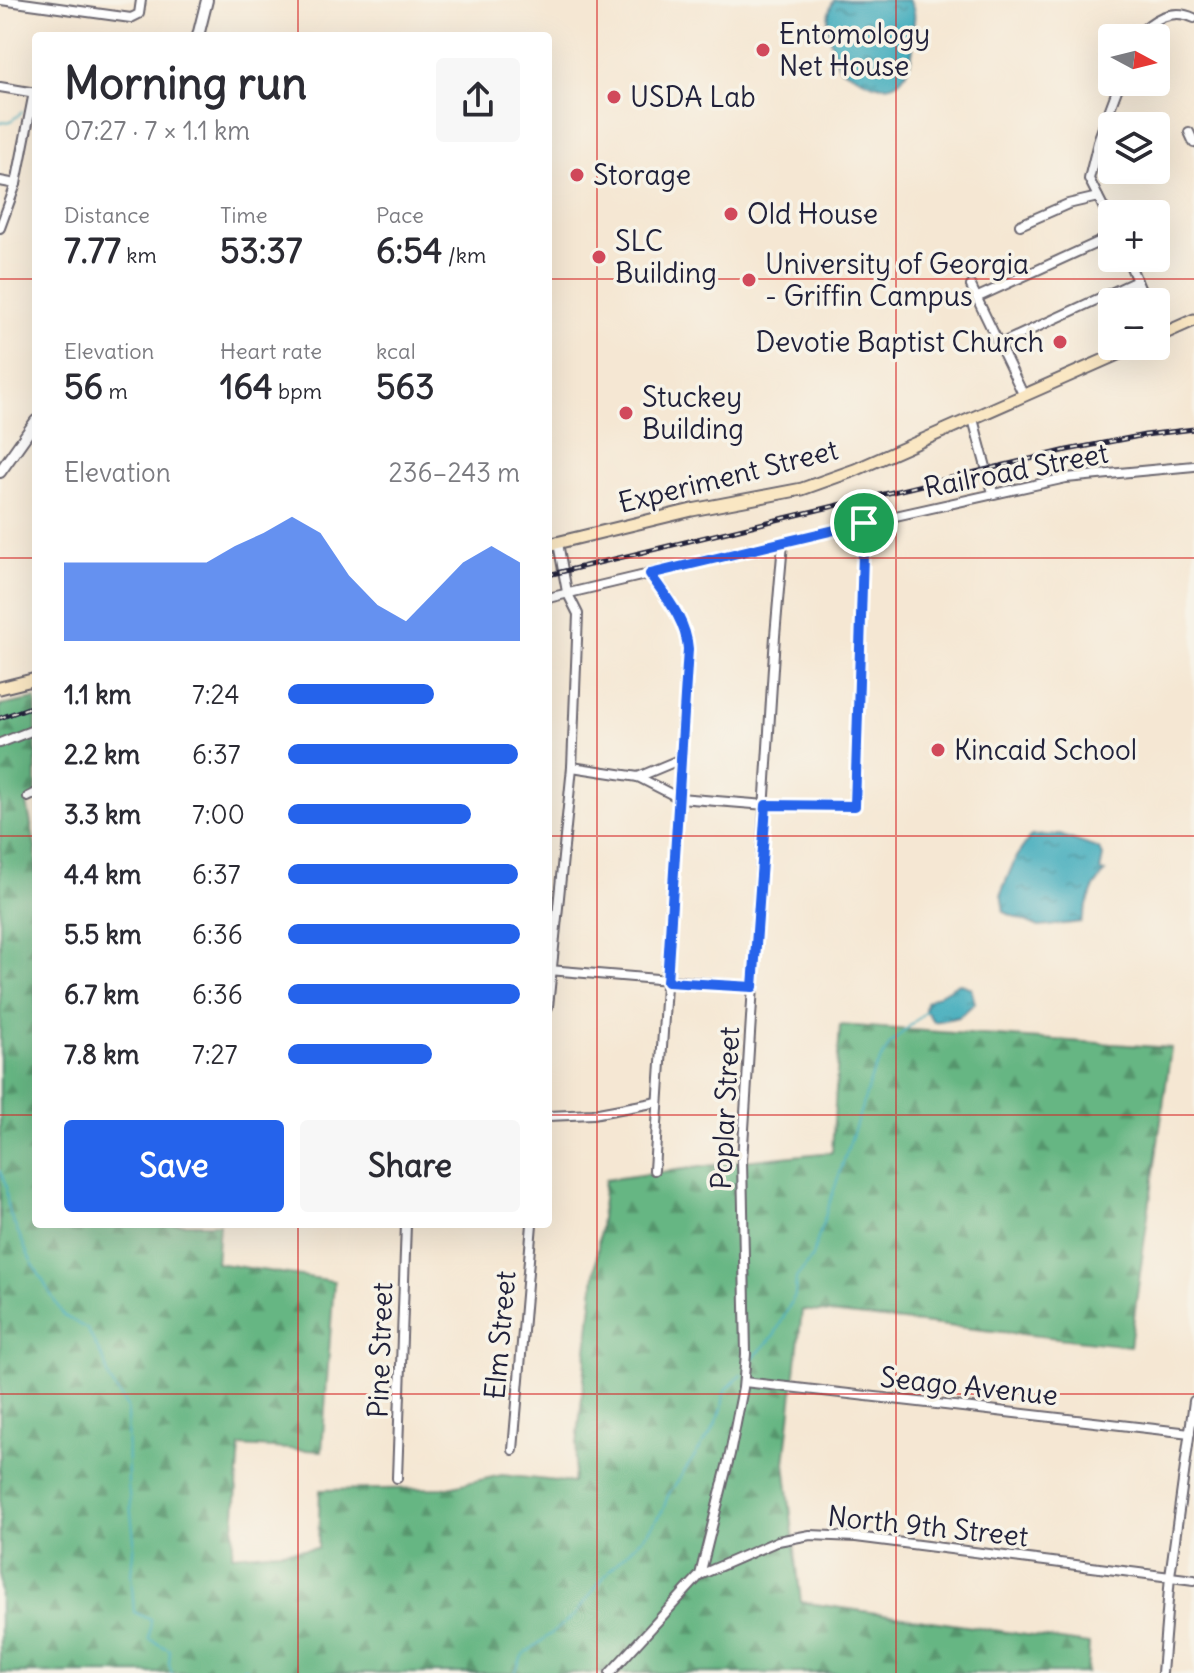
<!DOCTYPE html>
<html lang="en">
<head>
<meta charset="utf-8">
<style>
	:root { --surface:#fff; --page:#f7f7f7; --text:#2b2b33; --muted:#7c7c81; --accent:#2563eb }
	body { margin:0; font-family:Delius,sans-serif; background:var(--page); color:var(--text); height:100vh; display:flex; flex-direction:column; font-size:30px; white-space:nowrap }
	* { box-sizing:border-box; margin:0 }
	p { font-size:26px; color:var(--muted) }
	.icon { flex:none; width:44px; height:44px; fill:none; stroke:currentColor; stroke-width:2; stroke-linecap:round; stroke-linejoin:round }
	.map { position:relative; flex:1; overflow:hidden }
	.panel { position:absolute; left:32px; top:32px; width:520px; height:1196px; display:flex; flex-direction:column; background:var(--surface); border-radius:8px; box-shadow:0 8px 32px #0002 }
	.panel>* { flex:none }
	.needle { width:52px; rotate:97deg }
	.controls { position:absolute; left:1098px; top:24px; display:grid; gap:16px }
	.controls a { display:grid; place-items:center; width:72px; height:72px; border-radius:8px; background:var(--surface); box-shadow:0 8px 32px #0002; font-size:40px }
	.pin { position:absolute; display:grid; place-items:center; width:68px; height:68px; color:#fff; margin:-34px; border:4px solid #fff; border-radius:50%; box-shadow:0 2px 8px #0007 }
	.round { display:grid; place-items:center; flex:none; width:84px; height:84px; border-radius:8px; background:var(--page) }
	.summary { display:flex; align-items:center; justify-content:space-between; height:136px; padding:0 32px }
	h1 { font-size:44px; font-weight:800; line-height:60px }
	.metrics { display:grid; grid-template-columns:repeat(3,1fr); gap:12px; height:136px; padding:8px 32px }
	.metrics div { display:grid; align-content:center }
	.metrics b { font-size:34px; font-weight:800 }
	.metrics small { font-size:22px; font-weight:400 }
	.metrics p { font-size:22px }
	.chart { height:224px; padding:16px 32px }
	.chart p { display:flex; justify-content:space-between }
	.chart svg { width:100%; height:144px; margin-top:8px; fill:var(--accent); opacity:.7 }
	.action { display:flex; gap:16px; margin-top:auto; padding:16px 32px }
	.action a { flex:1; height:92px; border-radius:8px; background:var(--accent); color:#fff; font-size:32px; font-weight:800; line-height:92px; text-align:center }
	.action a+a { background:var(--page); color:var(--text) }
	ul { padding:0 32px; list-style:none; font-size:26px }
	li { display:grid; grid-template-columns:128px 96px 1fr; align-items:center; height:60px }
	li i { height:20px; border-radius:10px; background:var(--accent) }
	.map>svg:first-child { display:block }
</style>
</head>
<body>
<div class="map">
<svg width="1194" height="1673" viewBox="0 0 1194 1673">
	<defs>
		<pattern id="forest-firs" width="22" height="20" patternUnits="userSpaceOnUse" patternTransform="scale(2)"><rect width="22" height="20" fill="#66b683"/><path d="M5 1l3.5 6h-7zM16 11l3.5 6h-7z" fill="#54946c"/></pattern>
		<pattern id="water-ripples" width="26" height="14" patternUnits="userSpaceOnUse" patternTransform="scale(2)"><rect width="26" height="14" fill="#3caabb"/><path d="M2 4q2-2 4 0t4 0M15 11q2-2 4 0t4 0" fill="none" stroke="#328a99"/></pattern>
	</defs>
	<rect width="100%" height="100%" fill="#f7f3e8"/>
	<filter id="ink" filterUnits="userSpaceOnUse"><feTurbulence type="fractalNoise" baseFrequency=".0125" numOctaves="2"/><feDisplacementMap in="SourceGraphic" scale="16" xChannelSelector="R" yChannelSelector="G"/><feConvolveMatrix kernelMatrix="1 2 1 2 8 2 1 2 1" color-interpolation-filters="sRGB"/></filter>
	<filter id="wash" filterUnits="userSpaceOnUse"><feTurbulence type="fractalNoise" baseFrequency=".006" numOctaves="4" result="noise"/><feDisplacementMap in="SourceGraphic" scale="32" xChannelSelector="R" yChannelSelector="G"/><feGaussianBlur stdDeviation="1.8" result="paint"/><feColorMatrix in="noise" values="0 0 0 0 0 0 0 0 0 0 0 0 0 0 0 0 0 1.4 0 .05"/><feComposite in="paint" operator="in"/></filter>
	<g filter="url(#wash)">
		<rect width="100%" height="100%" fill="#f5e7d3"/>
		<!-- forest -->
		<polygon fill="url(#forest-firs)" stroke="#446c5f" stroke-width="2" points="36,699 36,799 27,803 36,851 36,1224 219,1224 216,1263 334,1281 322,1451 240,1446 232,1555 318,1548 320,1490 444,1488 502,1475 573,1483 605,1180 743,1161 832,1152 840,1025 1171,1048 1130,1346 802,1310 785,1463 801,1602 1089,1644 1087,1673 0,1673 0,706"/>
		<!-- water -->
		<g fill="url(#water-ripples)" stroke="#2f667b" stroke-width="2">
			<path d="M834 0H909C919 17 912 19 913 36 914 59 906 94 874 84 862 80 851 73 840 68 830 46 822 19 834 0Z"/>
			<polygon points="1060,835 1099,849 1103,856 1100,871 1105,872 1093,889 1081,922 1039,927 1004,912 1001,893 1016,857 1031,836"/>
			<polygon points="959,983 971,988 975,1003 959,1017 934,1022 925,1010 926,1002"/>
		</g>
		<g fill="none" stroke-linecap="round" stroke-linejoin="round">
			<!-- stream -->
			<g stroke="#3caabb" stroke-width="2">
				<polyline points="0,123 11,121 23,111"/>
				<polyline points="0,1171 6,1186 8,1210 30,1259 63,1315 87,1329 104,1361 110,1381 127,1407 128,1485 134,1540 131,1574 134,1612 151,1620 149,1639 170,1650 169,1664 172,1673"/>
				<polyline points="751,1360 774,1336 795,1295 796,1278 811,1259 873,1073 890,1044 926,1011"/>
				<polyline points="239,1673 244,1667 251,1673"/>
				<polyline points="515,1673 522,1656 574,1616 608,1572 648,1532 663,1510 668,1495 714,1428 722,1409 724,1392 741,1375"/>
			</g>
		</g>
	</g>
	<g filter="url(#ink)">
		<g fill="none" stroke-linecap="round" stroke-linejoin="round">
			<defs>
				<g id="minor">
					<polyline points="1,0 131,18 139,14 141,0"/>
					<path d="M1136 38C1150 20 1172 7 1194 18"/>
					<polyline points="0,87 36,93"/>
					<polyline points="1189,132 1194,143"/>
					<polyline points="0,181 16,184"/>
					<polyline points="1112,224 1089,179 1099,138 1120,82"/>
					<polyline points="1020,225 1068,204 1098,197"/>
					<polyline points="0,228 16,184 34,92"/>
					<polyline points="1127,258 1146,302"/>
					<polyline points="971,286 1023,394"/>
					<polyline points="978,297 1112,236"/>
					<polyline points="1000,344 1137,281"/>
					<polyline points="973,419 993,493"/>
					<path d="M650 574C666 597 685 620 688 649L654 1170"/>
					<polyline points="548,598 864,523 1066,478 1194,466"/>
					<polyline points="0,743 36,729"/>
					<polyline points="572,767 638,777 679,798 766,805 855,806 864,523"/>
					<polyline points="638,777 681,759"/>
					<polyline points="28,797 36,793"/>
					<polyline points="549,970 753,987"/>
					<polyline points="548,1007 572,767 578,614 567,592 558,543"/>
					<polyline points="548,1116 593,1114 658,1102"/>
					<polyline points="744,1382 1190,1433"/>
					<polyline points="513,1450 532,1224"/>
					<polyline points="397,1478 406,1224"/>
					<polyline points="700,1575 730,1454 743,1388 746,1354 742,1161 775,636 783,543"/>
					<polyline points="610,1673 700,1575 778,1541 810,1535 856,1537 1194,1580"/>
					<polyline points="1162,1673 1170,1576 1194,1401"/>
				</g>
				<g id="tertiary">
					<polyline points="198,36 207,0"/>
					<polyline points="0,472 36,421"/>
				</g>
				<g id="secondary">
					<polyline points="1156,337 1194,320"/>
					<polyline points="548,545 692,510 802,489 855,470 1136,346"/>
					<polyline points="0,688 36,679"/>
				</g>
			</defs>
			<!-- minor casing -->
			<use href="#minor" stroke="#6c6770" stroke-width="12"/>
			<!-- tertiary casing -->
			<use href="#tertiary" stroke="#6c6770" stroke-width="14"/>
			<!-- secondary casing -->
			<use href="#secondary" stroke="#6c6770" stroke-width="15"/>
			<!-- minor -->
			<use href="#minor" stroke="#fff" stroke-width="8"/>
			<!-- tertiary -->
			<use href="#tertiary" stroke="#fff" stroke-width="10"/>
			<!-- secondary -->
			<use href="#secondary" stroke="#fae7c3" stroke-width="11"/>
			<defs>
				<g id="rail">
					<polyline points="548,575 1067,450 1145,435 1194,429"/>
					<polyline points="0,718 36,705"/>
				</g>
			</defs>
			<!-- rail casing -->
			<use href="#rail" stroke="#22223b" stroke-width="5"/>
			<!-- rail -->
			<use href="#rail" stroke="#f7f3e8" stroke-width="2" stroke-dasharray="6" stroke-linecap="butt"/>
		</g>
	</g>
	<g fill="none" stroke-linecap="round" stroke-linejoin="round" filter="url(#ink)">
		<defs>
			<path id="route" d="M864 523 855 806 766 805 753 987 667 982 688 649C686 620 666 597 650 574Z"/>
		</defs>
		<!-- route casing -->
		<use href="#route" stroke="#fff" stroke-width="16"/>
		<!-- route -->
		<use href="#route" stroke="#2563eb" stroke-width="10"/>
	</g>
	<!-- grid -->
	<path fill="none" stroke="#d62828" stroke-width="2" stroke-opacity="0.55" d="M298 0V36M597 0V1673M896 0V1673M0 279H36M548 279H1194M0 558H36M548 558H1194M0 836H36M548 836H1194M0 1115H36M548 1115H1194M298 1224V1673M0 1394H1194"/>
	<!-- markers -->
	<g fill="#d1495b" stroke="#f7f3e8" stroke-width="3">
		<circle cx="763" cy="50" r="8"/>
		<circle cx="614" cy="97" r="8"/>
		<circle cx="577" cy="175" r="8"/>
		<circle cx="731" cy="214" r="8"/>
		<circle cx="599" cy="257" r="8"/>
		<circle cx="749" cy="280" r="8"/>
		<circle cx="1060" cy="342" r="8"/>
		<circle cx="626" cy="413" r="8"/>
		<circle cx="938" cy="750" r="8"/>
	</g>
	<g text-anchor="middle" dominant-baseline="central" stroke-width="7" stroke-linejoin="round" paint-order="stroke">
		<!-- poi labels -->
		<g font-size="28" fill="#22223b" stroke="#f7f3e8" text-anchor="start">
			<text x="779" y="34">Entomology<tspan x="779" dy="32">Net House</tspan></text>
			<text x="630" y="97">USDA Lab</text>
			<text x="593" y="175">Storage</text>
			<text x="747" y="214">Old House</text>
			<text x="615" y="241">SLC<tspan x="615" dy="32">Building</tspan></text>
			<text x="765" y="264">University of Georgia<tspan x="765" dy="32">- Griffin Campus</tspan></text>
			<text x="1044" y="342" text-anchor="end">Devotie Baptist Church</text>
			<text x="642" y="397">Stuckey<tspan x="642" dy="32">Building</tspan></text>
			<text x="954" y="750">Kincaid School</text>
		</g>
		<!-- street labels -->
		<g font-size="28" fill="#22223b" stroke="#f7f3e8">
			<text transform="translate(1016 470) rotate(-11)">Railroad Street</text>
			<text transform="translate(728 476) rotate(-14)">Experiment Street</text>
			<text transform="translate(725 1108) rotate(-87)">Poplar Street</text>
			<text transform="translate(500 1335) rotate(-85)">Elm Street</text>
			<text transform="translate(380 1350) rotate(-88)">Pine Street</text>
			<text transform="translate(969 1386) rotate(6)">Seago Avenue</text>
			<text transform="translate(928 1526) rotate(6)">North 9th Street</text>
		</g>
	</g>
</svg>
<div class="controls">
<a><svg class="needle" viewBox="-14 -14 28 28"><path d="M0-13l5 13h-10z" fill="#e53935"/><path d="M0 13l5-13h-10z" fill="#7c7c81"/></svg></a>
<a><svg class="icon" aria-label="layers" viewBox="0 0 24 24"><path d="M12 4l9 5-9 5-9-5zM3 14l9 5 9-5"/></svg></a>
<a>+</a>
<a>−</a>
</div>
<div class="pin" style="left:864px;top:523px;background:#1e9e55"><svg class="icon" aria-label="arrive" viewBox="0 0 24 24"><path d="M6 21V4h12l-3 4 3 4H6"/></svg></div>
<section class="panel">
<div class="summary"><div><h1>Morning run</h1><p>07:27 · 7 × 1.1 km</p></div><a class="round"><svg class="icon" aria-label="share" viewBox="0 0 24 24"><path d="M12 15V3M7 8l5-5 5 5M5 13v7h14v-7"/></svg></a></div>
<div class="metrics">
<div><p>Distance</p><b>7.77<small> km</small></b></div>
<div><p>Time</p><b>53:37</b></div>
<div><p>Pace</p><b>6:54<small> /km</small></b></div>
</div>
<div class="metrics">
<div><p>Elevation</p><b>56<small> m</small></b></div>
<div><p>Heart rate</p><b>164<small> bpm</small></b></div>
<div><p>kcal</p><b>563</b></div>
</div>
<div class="chart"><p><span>Elevation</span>236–243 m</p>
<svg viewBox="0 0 160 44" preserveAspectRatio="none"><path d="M0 44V20L10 20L20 20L30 20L40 20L50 20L60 15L70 11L80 6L90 11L100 24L110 33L120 38L130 29L140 20L150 15L160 20V44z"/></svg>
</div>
<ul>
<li><b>1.1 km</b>7:24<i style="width:63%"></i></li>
<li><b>2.2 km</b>6:37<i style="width:99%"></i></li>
<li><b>3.3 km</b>7:00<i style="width:79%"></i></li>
<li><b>4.4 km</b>6:37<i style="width:99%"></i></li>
<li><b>5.5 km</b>6:36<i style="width:100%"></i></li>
<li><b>6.7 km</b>6:36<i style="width:100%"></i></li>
<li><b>7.8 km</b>7:27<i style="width:62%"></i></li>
</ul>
<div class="action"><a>Save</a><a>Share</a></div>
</section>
</div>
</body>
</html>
